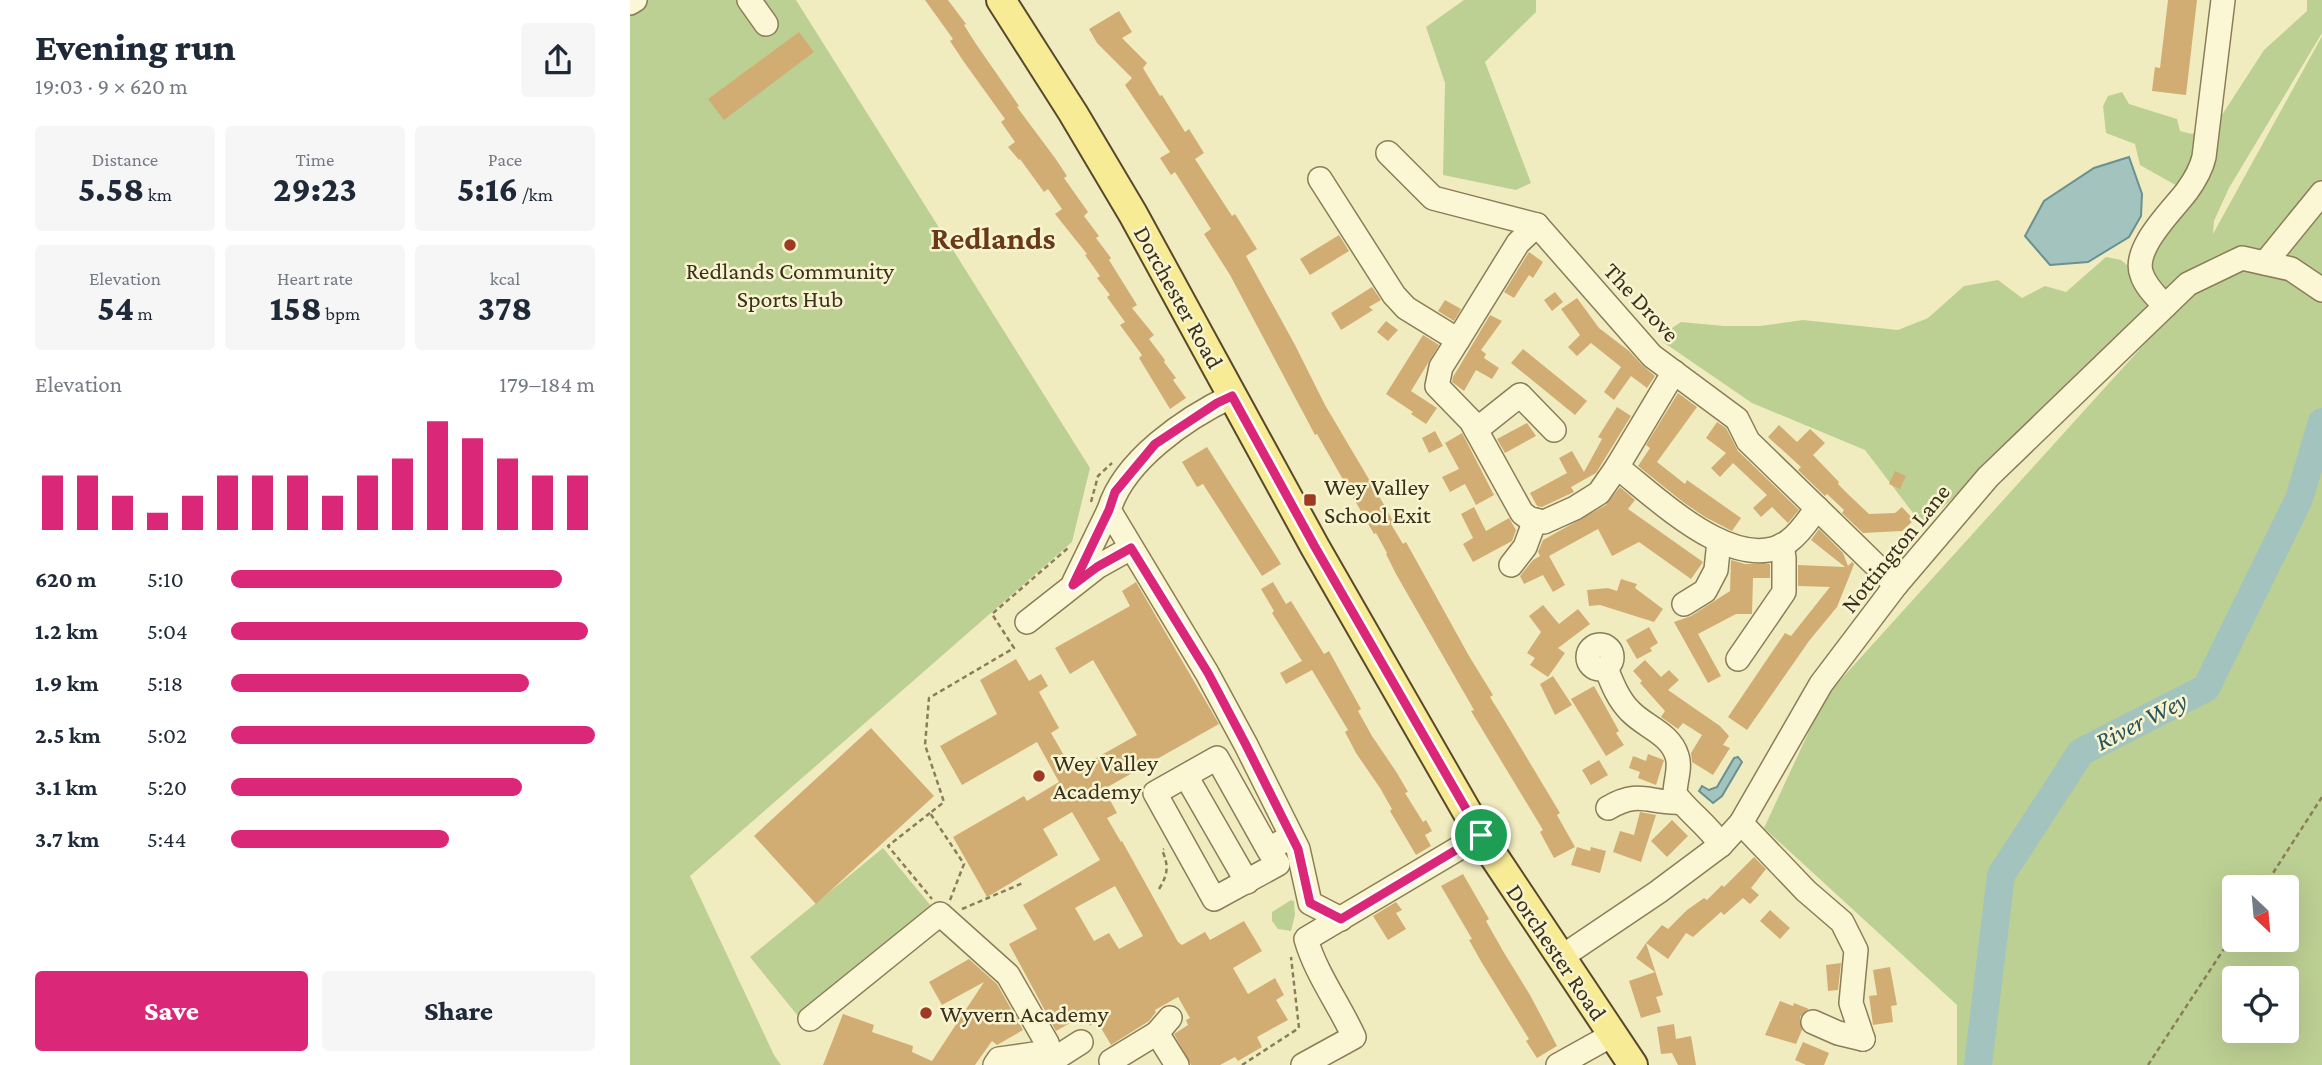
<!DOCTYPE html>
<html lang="en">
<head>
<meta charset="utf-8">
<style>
	:root { --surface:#fff; --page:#f6f6f7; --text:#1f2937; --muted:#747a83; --accent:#db2777 }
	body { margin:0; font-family:"Crimson Pro",serif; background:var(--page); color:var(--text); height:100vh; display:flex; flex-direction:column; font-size:26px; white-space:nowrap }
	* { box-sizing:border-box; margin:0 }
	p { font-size:23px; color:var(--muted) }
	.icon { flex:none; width:38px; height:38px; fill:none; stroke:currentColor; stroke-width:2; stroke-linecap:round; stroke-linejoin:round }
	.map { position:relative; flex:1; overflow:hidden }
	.details { display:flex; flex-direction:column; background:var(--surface); width:630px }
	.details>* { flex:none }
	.needle { width:46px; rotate:154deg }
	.buttons { position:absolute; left:1592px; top:875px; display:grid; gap:14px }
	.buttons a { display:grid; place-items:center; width:77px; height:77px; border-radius:7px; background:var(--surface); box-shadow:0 7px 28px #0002; font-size:35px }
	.pin { position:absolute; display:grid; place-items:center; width:60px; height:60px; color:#fff; margin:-30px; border:4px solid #fff; border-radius:50%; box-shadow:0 2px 7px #0007 }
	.round { display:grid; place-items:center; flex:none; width:74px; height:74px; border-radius:7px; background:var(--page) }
	.head { display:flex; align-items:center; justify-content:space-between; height:119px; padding:0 35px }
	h1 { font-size:38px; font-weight:800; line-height:52px }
	.metrics { display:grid; grid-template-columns:repeat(3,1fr); gap:10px; height:119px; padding:7px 35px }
	.metrics div { display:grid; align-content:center; border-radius:7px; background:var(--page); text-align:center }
	.metrics b { font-size:35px; font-weight:800 }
	.metrics small { font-size:19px; font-weight:400 }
	.metrics p { font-size:19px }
	.chart { height:196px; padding:14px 35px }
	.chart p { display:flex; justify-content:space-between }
	.chart svg { width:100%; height:126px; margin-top:7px; stroke:var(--accent); stroke-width:6 }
	.action { display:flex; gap:14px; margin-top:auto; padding:14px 35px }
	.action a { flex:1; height:80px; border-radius:7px; background:var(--accent); color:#fff; font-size:28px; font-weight:800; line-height:80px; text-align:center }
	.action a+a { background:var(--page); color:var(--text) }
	ul { padding:0 35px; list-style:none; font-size:23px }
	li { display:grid; grid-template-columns:112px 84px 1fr; align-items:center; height:52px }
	li i { height:18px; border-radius:9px; background:var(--accent) }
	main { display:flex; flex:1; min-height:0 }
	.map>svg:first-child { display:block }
</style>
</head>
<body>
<main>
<section class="details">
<div class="head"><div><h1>Evening run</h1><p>19:03 · 9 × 620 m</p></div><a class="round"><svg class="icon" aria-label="share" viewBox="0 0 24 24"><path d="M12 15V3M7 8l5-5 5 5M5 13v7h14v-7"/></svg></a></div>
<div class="metrics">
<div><p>Distance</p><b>5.58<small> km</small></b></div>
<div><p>Time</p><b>29:23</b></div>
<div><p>Pace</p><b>5:16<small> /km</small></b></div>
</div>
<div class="metrics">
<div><p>Elevation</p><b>54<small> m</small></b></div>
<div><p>Heart rate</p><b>158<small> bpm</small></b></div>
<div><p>kcal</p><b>378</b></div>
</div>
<div class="chart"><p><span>Elevation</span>179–184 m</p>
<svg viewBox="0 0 160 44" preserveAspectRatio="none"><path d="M5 44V25M15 44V25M25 44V32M35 44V38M45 44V32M55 44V25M65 44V25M75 44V25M85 44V32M95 44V25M105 44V19M115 44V6M125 44V12M135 44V19M145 44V25M155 44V25"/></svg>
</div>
<ul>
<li><b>620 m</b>5:10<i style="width:91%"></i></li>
<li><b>1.2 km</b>5:04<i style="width:98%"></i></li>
<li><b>1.9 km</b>5:18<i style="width:82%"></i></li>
<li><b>2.5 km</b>5:02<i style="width:100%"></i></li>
<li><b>3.1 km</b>5:20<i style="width:80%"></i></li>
<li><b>3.7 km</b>5:44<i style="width:60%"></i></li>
</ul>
<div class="action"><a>Save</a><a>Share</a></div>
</section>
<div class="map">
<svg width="1692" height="1065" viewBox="0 0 1692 1065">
	<rect width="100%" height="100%" fill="#f1ecc0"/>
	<!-- green -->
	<g fill="#bdd093" fill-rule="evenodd">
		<polygon points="0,0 166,0 460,468 442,542 60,876 144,1055 151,1065 0,1065"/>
		<polygon points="834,0 906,0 906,12 855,62 901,183 886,190 813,175 815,83 796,27"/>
		<path d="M1677 0H1692V33L1599 188 1584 221 1583 234 1692 36V1065H1327V1005L1134 828 1195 697 1537 319 1561 274 1293 526 1235 450 1122 403 1033 342 1039 330 1051 322 1094 326H1130L1173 320 1268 330 1298 318 1334 286 1368 280 1392 298 1415 286 1436 292 1476 257 1491 260 1504 271 1549 187 1510 165 1505 144 1476 133 1473 106 1478 96 1492 92 1499 104 1547 119 1550 131 1562 134 1590 118 1634 50 1677 11ZM1605 887H1657V940H1605ZM1605 978H1657V1031H1605Z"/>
		<polygon points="253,848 306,912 172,1021 120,957"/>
		<polygon points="661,900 664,901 665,915 661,931 648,929 642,921 642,912"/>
	</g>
	<!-- water -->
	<g fill="#a3c3bf" stroke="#69918f" stroke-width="2">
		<polygon points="1499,157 1512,194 1511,216 1499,237 1458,262 1420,265 1395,236 1414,201 1464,168"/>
		<polygon points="1108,757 1112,762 1092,796 1083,803 1069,791 1072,786 1079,790 1087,787 1104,758"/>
	</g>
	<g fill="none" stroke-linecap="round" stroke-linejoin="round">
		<!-- river -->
		<polyline stroke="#a3c3bf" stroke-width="28" points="1348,1065 1371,875 1451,752 1576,688 1669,499 1692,422"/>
	</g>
	<!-- building -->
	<g fill="#d2ad73" fill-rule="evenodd">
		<polygon points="295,0 318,0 336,24 334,25 346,44 389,106 387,107 425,158 437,176 434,178 458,212 454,216 469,236 466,238 481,258 479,260 507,305 502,308 524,335 519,339 535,360 534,362 546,378 543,380 556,398 540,409 509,358 512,355 490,325 495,322 477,297 480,295 467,278 470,276 455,255 457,254 425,214 432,209 418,189 414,192 390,159 389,160 378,147 385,142 371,122 375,119 334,62 320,41 323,39"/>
		<polygon points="1538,0 1567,0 1556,95 1522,91 1525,67 1530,68"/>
		<polygon points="489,11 502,32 492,38 517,63 513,68 530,96 532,95 555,132 559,129 574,153 565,159 602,216 605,214 627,249 616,256 665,345 695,405 753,503 764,523 761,524 773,544 776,542 786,560 839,656 863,695 860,697 873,718 930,813 927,815 945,847 924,858 910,832 913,830 841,711 844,710 766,574 756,554 757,553 746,533 744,534 687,434 685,435 600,275 574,234 581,229 545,172 541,175 530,158 540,152 495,85 502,78 467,43 459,29"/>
		<polygon points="169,32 184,52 94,120 78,99"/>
		<polygon points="709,235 719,251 680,275 670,259"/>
		<polygon points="899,252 913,262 903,278 899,275 884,298 874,292"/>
		<polygon points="742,287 751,300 739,307 743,310 711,330 701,313"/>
		<polygon points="925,292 933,302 922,311 914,300"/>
		<polygon points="947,298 969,328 999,351 1012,365 1025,376 1017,388 1001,376 984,400 974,392 991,367 961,343 947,356 938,347 950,335 931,309"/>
		<polygon points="815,300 831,309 824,321 808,311"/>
		<polygon points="860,315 872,321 851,350 856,354 854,358 869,368 862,379 846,370 834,391 822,382 823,377"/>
		<polygon points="756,321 768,330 758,341 747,332"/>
		<polygon points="793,335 809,345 781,391 807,408 796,424 781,414 783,412 756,394"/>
		<polygon points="893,349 957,401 945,415 881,363"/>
		<polygon points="1048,393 1067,407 1027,462 1055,484 1057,480 1111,518 1102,531 1075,517 1053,502 1008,466 1020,448 1016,445"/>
		<polygon points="987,407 1001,416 966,473 941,487 944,492 912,507 907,506 900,493 937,473 929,458 942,451 954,472 972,439 968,437"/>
		<polygon points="1087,422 1096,428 1108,451 1169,510 1158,523 1142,507 1131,517 1123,508 1137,495 1103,463 1090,477 1081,468 1096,453 1076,438"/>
		<polygon points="897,423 906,436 875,453 867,439"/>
		<polygon points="1149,425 1167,442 1180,429 1195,443 1183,455 1209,482 1208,484 1220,496 1239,514 1265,513 1272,507 1284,520 1272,531 1233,533 1212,513 1214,510 1197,494 1195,496 1168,470 1171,467 1138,437"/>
		<polygon points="805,431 813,446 799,453 792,438"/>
		<polygon points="832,433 864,495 846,505 835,484 820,492 812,477 829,469 815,443"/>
		<polygon points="577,447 651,564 632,576 573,484 567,487 552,462"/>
		<polygon points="1265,471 1276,476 1270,489 1259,484"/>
		<polygon points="990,487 1005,500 998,509 1073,562 1061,579 1009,542 982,556 968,529 919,556 935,585 923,592 913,575 894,584 890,576 903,560 910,556 908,552 913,540 976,505"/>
		<polygon points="844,507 856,531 879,518 886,530 882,541 843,562 833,544 843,538 831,514"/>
		<polygon points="1189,529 1213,553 1218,566 1222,562 1224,564 1221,572 1207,607 1179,641 1117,730 1098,717 1155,633 1161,636 1200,587 1168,586 1168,565 1215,567 1181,540"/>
		<polygon points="1101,560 1115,564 1140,564 1140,578 1123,578 1122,614 1106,614 1068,634 1091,676 1078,683 1044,622 1061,616 1100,591"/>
		<polygon points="991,579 1007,584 1005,588 1033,609 1024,622 970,605 959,606 957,590 978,588 987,591"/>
		<path d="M506 582 589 724 474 789 487 813 477 818 491 842 492 841 548 942 552 945 575 932 580 940 614 921 632 951 603 968 618 994 645 978 654 995 646 1000 658 1020 627 1037 632 1047 608 1061 605 1057 590 1065H561L544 1034 558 1025 556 1020 560 1018 548 997 525 1010 526 1012 519 1021 481 1045 461 1011 426 1031 379 944 407 929 393 905 470 860 442 812 413 829 428 855 357 897 323 837 394 796 397 801 429 782 407 742 332 785 310 746 367 714 350 680 386 659 399 681 411 674 418 686 409 692 429 728 421 733 443 771 507 735 463 660 440 674 425 648 500 606 492 591ZM485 886 513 936 489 949 479 933 464 941 445 908Z"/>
		<polygon points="643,582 656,604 661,601 694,654 699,651 731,709 728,711 742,736 767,773 778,792 775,793 793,822 796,820 802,831 795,835 801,846 786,855 760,811 762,809 750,788 726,753 715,732 718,730 682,670 656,684 650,673 672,661 642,613 644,611 631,589"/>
		<polygon points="913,605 929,624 948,609 960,624 928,648 935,653 918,677 900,665 905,658 897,653 911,632 899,616"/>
		<polygon points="1019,627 1028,643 1020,648 1022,651 1007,659 996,640"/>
		<polygon points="1015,660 1031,677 1039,670 1049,680 1038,690 1090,726 1099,736 1093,745 1100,748 1083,775 1062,762 1061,753 1072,735 1053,723 1048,729 1031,717 1035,711 1010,683 1012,681 1003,671"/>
		<polygon points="923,676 942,705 925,715 910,684"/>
		<polygon points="964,686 989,731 986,733 994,745 976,756 941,699"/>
		<polygon points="241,728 304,796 186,904 124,836"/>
		<polygon points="1018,754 1034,760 1026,785 1008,778 1010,772 999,768 1003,756 1016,761"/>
		<polygon points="969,760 978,775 961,785 952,770"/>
		<polygon points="1010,812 1026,815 1011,862 983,852 990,831 1004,835"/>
		<polygon points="1042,820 1058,836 1037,857 1021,841"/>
		<polygon points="947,847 960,851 961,847 976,851 970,873 941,865"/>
		<polygon points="1124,857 1136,869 1121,888 1129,895 1120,904 1113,898 1094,915 1091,912 1063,937 1056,933 1038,959 1016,943 1032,925 1038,929 1057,910 1074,898 1077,900 1092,885 1094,887"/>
		<polygon points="833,874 859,919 856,921 873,951 900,995 927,1046 907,1058 896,1041 899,1039 852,963 839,940 842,939 811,886"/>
		<polygon points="766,902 772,910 766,913 776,929 758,940 743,916"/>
		<polygon points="1140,910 1160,928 1150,939 1130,921"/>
		<polygon points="1016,943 1033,995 1026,997 1031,1012 1011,1018 999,981 1025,972 1006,958"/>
		<polygon points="339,959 367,984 393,1030 367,1045 362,1041 345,1065 193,1065 213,1014 244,1025 242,1032 283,1046 282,1052 302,1061 354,982 312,1005 299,982"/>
		<polygon points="1211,963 1208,990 1198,991 1196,965"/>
		<polygon points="1260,967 1267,1005 1261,1006 1263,1022 1243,1025 1239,996 1247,995 1243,970"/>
		<polygon points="1150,1001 1163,1006 1164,1003 1179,1009 1170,1017 1172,1030 1166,1044 1135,1035"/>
		<polygon points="1044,1024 1046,1039 1061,1036 1066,1065 1048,1065 1042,1053 1031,1054 1027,1027"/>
		<polygon points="1173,1042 1199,1053 1194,1065 1176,1065 1165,1060"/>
	</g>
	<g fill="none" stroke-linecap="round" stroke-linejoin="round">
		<defs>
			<g id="minor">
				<polyline points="119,0 136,24"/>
				<polyline points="0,3 5,0"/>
				<polyline points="758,153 803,198 907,225 1022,356 1107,419 1118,441 1266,585"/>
				<polyline points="690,179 764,295 776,308 828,340"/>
				<polyline points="907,225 888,243 828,340 811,367 807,386 841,421 892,513 900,519 914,522 945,508 969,493 987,467 1044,372"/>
				<polyline points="1635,263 1692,193"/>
				<path d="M1535 306C1527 297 1516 287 1512 275 1501 249 1543 210 1557 191 1565 180 1571 170 1574 157L1593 0"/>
				<path d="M602 396C556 418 494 460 479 510L577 673 616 745 668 849 680 903 711 919"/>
				<polyline points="846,430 890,395 924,430"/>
				<path d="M987 467C1025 496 1108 579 1159 541 1171 532 1179 519 1187 508"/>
				<polyline points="881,565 895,547 905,520"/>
				<polyline points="444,582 479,510"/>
				<polyline points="1054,604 1075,591 1086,570 1089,541"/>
				<polyline points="397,622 467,567 501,548"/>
				<circle cx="970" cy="657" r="12"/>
				<polyline points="1108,659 1154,592 1154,558 1152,545"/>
				<path d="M976 668C982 683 988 699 1000 711 1015 727 1040 733 1047 756 1051 768 1045 781 1045 794 1058 812 1078 825 1091 845"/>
				<polyline points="556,776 617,882"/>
				<path d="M978 808C1010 789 1019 804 1051 802"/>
				<polyline points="1111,823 1176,891 1212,922 1226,950 1221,1003 1233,1039"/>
				<polyline points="638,849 648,864 584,899 525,793 587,758 638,849 661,837"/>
				<polyline points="930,958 1028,892 1091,845 1111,823 1191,684 1266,585 1358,477 1558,284 1612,258 1661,269 1692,290"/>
				<polyline points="540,1018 527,1033 547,1065"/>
				<polyline points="180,1019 310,914 378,975 417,1043 423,1060"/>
				<polyline points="1183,1022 1208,1033 1233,1039"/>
				<polyline points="481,1061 527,1033"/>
				<polyline points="365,1065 369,1059 404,1054 423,1060"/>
				<polyline points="423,1065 423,1060 451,1042"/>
				<path d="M673 1065 724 1037C709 1004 686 974 676 939L851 835"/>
				<polyline points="928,1065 982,1035"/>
			</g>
			<polyline id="major" points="371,0 443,113 503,214 685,547 855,843 1003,1065"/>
		</defs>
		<!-- minor casing -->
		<use href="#minor" stroke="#8b7d57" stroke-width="26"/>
		<!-- major casing -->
		<use href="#major" stroke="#58492b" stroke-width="32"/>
		<!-- path -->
		<g stroke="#8b7d57" stroke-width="2.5" stroke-dasharray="5 3.5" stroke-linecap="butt">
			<polyline points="461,502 468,476 482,463"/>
			<polyline points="300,813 258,846 302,899"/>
			<polyline points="1634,887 1692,797"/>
			<path d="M529 889C538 874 539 866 532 850L534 849"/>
			<polyline points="320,900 334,864 300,813 314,802 295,745 299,698 384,648 362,614 438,548"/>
			<polyline points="332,909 393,883"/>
			<polyline points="452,1022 458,1019 461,1025"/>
			<polyline points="612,1065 669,1028 661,957"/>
			<polyline points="1518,1065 1605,932"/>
		</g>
		<!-- minor -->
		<use href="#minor" stroke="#fbf7d4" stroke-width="23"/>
		<!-- major -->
		<use href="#major" stroke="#f7ec95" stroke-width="28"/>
	</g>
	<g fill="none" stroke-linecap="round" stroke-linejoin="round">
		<defs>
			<polygon id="route" points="602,396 685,547 851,835 711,919 680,903 668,849 616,745 578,673 501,548 467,567 443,585 479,510 485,492 525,444 587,403"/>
		</defs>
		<!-- route casing -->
		<use href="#route" stroke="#fff" stroke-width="14"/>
		<!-- route -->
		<use href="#route" stroke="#db2777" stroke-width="9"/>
	</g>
	<!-- markers -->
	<g fill="#9e3a22" stroke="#f8f4d0" stroke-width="2.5">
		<circle cx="160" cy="245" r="7"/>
		<rect x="673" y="493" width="14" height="14" rx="3.5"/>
		<circle cx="409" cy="776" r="7"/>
		<circle cx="296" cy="1013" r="7"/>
	</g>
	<g text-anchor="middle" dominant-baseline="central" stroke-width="5" stroke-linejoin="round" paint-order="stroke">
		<!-- poi labels -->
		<g font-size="24" fill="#3a301c" stroke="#f8f4d0" text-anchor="start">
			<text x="160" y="270" text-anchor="middle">Redlands Community<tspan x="160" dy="28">Sports Hub</tspan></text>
			<text x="694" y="486">Wey Valley<tspan x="694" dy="28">School Exit</tspan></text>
			<text x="423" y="762">Wey Valley<tspan x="423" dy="28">Academy</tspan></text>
			<text x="310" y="1013">Wyvern Academy</text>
		</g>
		<!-- street labels -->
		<g font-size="24" fill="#3a301c" stroke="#f8f4d0">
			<text transform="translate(549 297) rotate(61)">Dorchester Road</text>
			<text transform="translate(1012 302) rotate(47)">The Drove</text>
			<text transform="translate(1265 548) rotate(-51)">Nottington Lane</text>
			<text transform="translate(927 952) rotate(56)">Dorchester Road</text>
		</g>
		<!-- water labels -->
		<g font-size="26" font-style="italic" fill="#2a545b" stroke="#f8f4d0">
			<text transform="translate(1511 721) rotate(-27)">River Wey</text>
		</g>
		<!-- district labels -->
		<g font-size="32" font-weight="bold" fill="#693918" stroke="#f8f4d0">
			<text x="363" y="238">Redlands</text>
		</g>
	</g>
</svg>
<div class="buttons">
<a><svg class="needle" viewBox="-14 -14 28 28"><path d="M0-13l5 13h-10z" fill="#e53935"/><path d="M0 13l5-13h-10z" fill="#747a83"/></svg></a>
<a><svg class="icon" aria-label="locate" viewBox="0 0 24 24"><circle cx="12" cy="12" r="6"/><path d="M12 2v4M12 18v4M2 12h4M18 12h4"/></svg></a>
</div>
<div class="pin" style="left:851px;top:835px;background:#1e9e55"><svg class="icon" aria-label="arrive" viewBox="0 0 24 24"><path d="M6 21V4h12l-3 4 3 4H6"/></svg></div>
</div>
</main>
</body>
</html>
